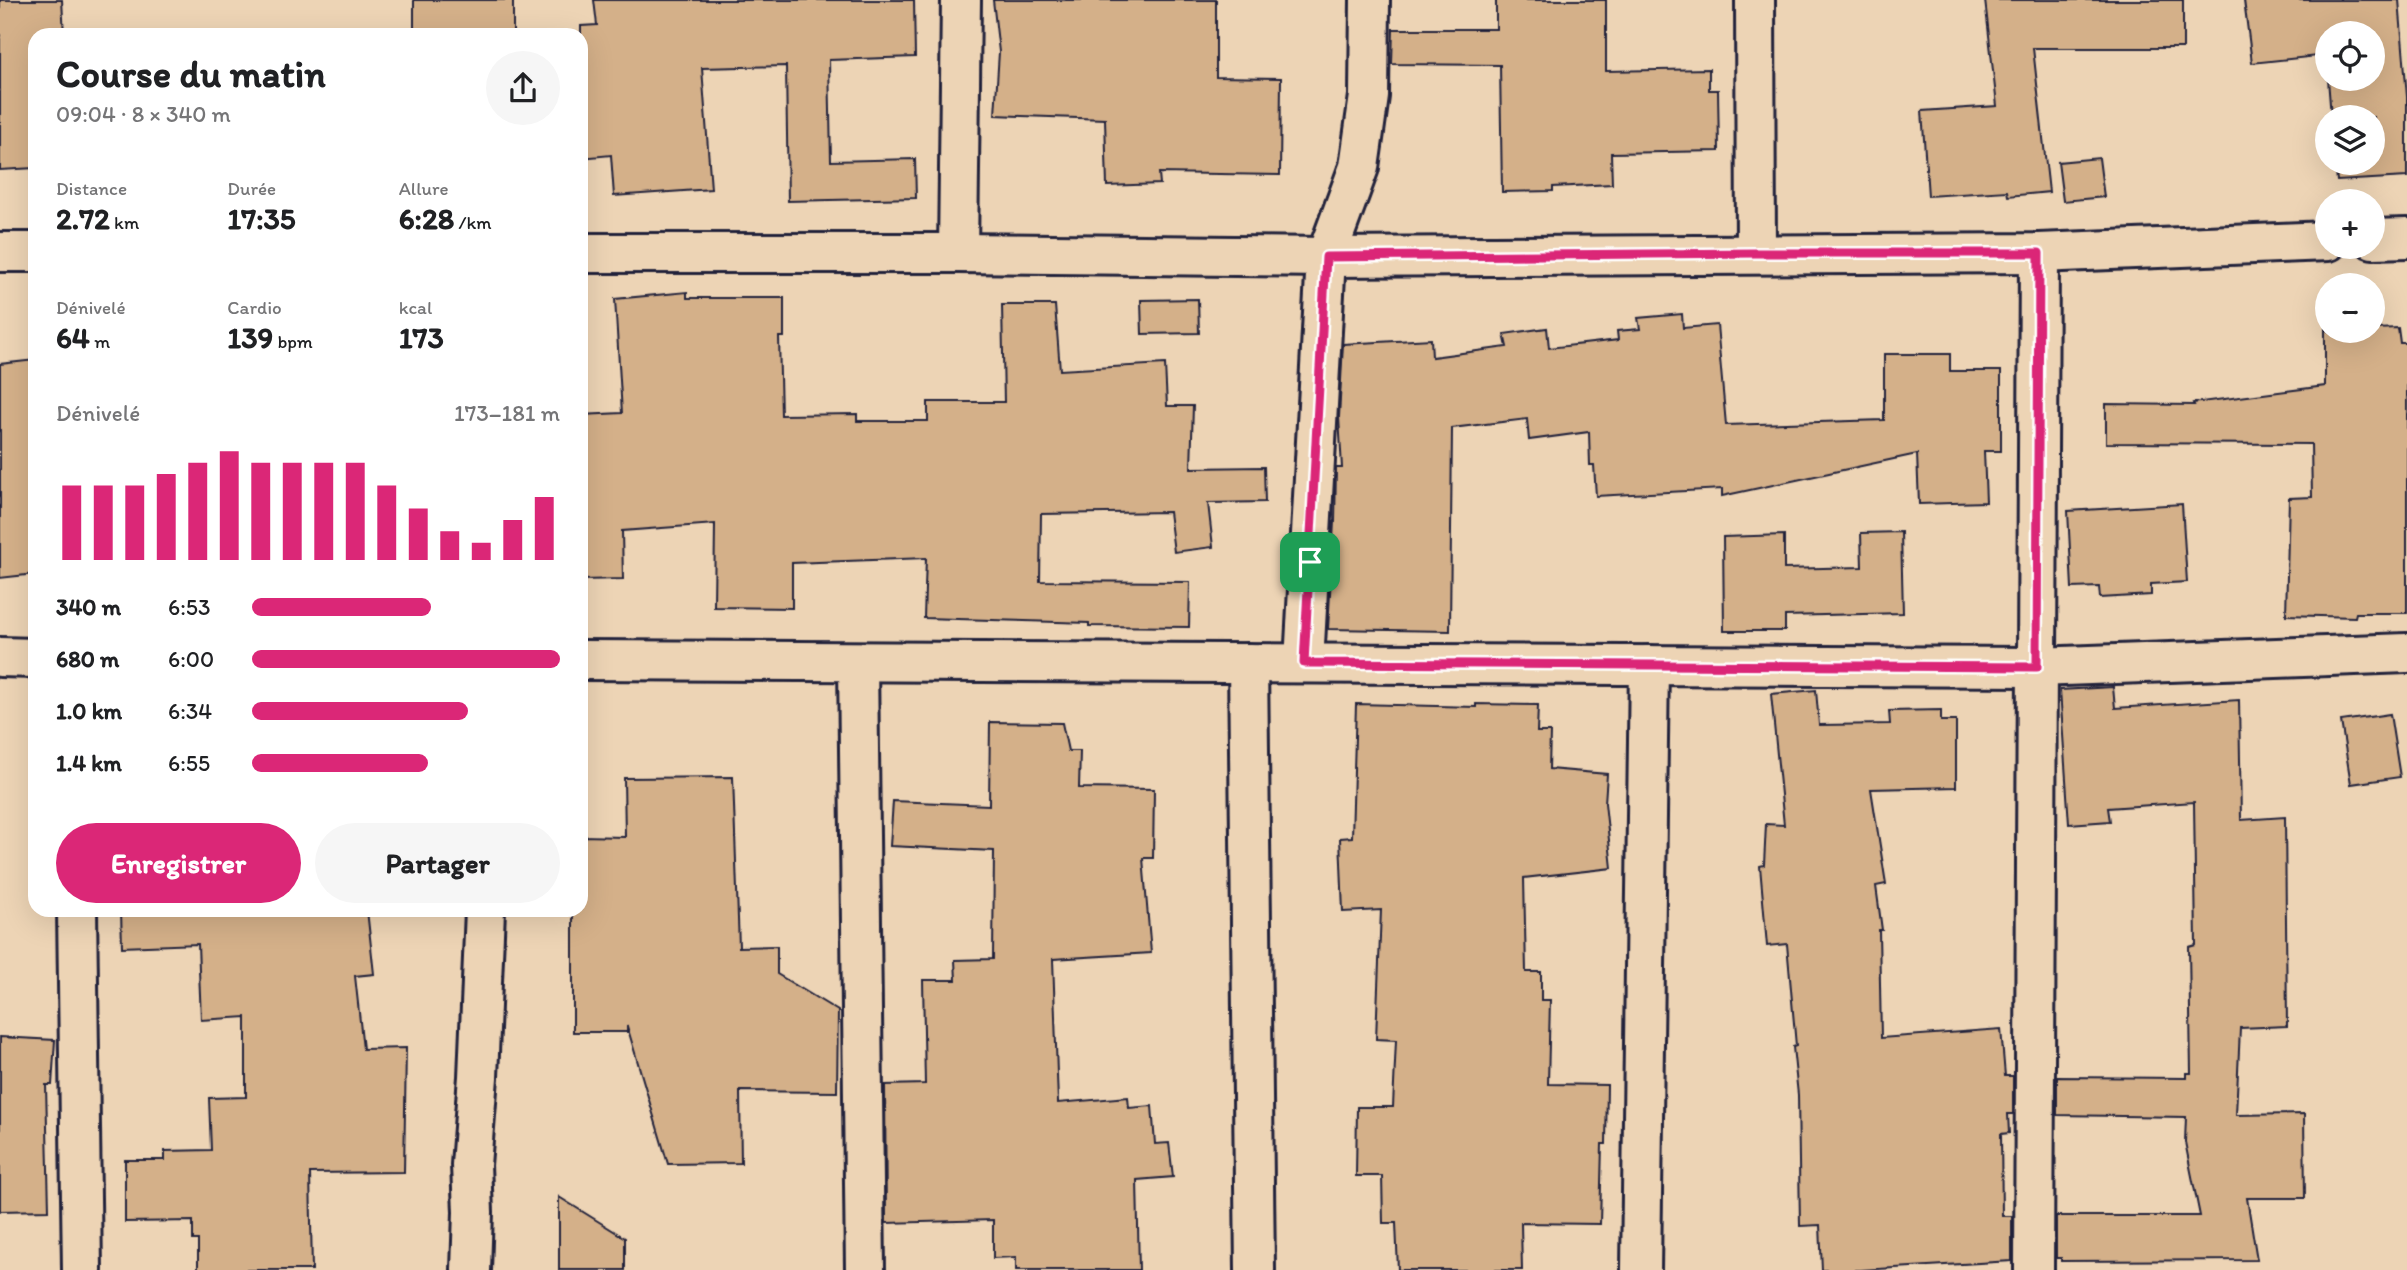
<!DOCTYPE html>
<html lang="fr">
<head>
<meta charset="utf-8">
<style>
	:root { --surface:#fff; --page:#f6f6f6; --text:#202124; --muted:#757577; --accent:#db2777 }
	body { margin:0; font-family:Itim,sans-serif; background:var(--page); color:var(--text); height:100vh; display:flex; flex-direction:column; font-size:26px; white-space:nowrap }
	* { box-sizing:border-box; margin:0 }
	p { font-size:23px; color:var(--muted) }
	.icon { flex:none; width:38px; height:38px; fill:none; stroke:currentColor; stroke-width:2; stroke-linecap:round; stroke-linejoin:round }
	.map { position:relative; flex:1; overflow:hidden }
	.panel { position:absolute; left:28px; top:28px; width:560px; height:889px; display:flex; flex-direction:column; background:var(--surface); border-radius:21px; box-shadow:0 7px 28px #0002 }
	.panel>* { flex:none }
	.tools { position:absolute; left:2315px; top:21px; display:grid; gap:14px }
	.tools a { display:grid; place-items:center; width:70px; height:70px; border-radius:50%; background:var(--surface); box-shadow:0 7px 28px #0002; font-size:35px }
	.pin { position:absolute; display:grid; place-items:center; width:60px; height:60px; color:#fff; margin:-30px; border-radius:14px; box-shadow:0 4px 10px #0006 }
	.round { display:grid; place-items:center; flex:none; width:74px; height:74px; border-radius:37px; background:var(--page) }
	.headline { display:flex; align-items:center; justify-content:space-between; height:119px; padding:0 28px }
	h1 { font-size:38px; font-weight:800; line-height:52px }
	.figures { display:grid; grid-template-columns:repeat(3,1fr); gap:10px; height:119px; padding:7px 28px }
	.figures div { display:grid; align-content:center }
	.figures b { font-size:30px; font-weight:800 }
	.figures small { font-size:19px; font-weight:400 }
	.figures p { font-size:19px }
	.chart { height:196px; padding:14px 28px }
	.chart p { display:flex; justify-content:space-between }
	.chart svg { width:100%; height:126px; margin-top:7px; stroke:var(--accent); stroke-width:6 }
	.action { display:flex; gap:14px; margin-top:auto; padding:14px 28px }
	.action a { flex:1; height:80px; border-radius:42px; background:var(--accent); color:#fff; font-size:28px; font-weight:800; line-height:80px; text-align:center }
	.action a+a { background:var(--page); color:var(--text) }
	ul { padding:0 28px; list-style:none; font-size:23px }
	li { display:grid; grid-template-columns:112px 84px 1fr; align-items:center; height:52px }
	li i { height:18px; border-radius:9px; background:var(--accent) }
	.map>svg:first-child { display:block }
</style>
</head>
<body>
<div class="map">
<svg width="2407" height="1270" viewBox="0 0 2407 1270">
	<rect width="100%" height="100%" fill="#edd4b5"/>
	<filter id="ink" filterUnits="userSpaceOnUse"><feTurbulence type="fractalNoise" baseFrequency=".0143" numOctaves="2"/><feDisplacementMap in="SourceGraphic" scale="14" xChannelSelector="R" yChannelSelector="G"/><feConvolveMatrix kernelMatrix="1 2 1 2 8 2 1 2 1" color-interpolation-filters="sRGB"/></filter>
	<g filter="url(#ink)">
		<!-- building -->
		<g fill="#d4b089" stroke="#22223b" stroke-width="2">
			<polygon points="0,0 62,0 64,35 35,35 35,168 0,170"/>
			<rect x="414" y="0" width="99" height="35"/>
			<polygon points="594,0 914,0 915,57 829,60 831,161 915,159 916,198 788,201 786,66 702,68 711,189 614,196 611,155 581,158 581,26 597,25"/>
			<polygon points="993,0 1216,0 1216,77 1281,78 1280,175 1159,173 1160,184 1107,186 1105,119 995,115 999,52"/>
			<polygon points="1496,0 1606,0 1606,71 1709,69 1709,90 1718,90 1719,151 1611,153 1612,184 1553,187 1553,191 1502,192 1500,65 1392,64 1393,29 1496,29"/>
			<polygon points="1985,0 2183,0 2183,48 2033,48 2049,192 2008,196 2007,191 1928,196 1922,111 1997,106"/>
			<polygon points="2244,0 2399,0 2407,97 2407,177 2337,181 2335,163 2373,163 2373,117 2331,117 2328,79 2373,79 2373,33 2328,33 2328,72 2326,55 2252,63"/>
			<polygon points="2099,158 2104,197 2063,201 2058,162"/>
			<polygon points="687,292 687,298 784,298 784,337 779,337 781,415 857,414 857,421 928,421 928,402 1004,402 1002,305 1055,305 1060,370 1165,364 1167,406 1193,406 1191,468 1264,467 1265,502 1208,503 1213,547 1174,552 1169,512 1041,514 1040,581 1190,582 1189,627 1089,626 1089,623 924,618 926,558 792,563 792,608 714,607 715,524 622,531 623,579 581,580 581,415 622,413 615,299"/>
			<polygon points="1198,299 1199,333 1142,334 1141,300"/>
			<polygon points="1682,314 1683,328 1717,325 1726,425 1884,420 1884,354 1950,354 1950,371 2001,371 2001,451 1984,451 1986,502 1919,504 1917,454 1722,496 1722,489 1596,496 1594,465 1590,465 1589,432 1529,440 1527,419 1452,428 1450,631 1328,629 1334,522 1335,522 1336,468 1342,468 1339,417 1343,344 1431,339 1432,357 1507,347 1504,334 1547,328 1549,348 1618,340 1617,331 1640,329 1638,318"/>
			<polygon points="2325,327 2328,327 2328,331 2398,328 2400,343 2407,343 2407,613 2356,613 2355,617 2286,615 2289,498 2312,497 2311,444 2106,443 2106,404 2194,405 2193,403 2325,386"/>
			<polygon points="35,360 35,574 0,578 0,364"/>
			<polygon points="2182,504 2187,582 2151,584 2151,595 2100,598 2099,587 2072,588 2068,511"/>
			<polygon points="1901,532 1903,613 1785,616 1785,631 1724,631 1723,537 1784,535 1784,569 1862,567 1861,533"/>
			<polygon points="2113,687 2115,708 2239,700 2241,820 2285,817 2287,1026 2240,1028 2236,1115 2304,1114 2305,1198 2247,1198 2257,1260 2061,1261 2061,1258 2056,1258 2056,1216 2200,1216 2185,1142 2186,1117 2057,1115 2057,1077 2187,1078 2187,1073 2191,1073 2189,947 2196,945 2194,802 2108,808 2110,821 2069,824 2060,690"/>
			<polygon points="1816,690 1819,725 1890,724 1889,711 1941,710 1941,721 1956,721 1956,787 1871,789 1886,884 1876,886 1882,930 1879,930 1881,1038 2001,1029 2005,1076 2013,1076 2013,1114 2008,1114 2009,1133 2001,1134 2002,1216 2012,1216 2012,1261 1861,1270 1822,1270 1820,1225 1800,1226 1798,1095 1793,1047 1796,1046 1787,944 1767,946 1760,866 1764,865 1766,824 1784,825 1771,694"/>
			<polygon points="1356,704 1476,707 1476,704 1538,705 1537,732 1550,732 1549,769 1607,774 1605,803 1612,868 1524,878 1526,972 1541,972 1541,1000 1550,1000 1548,1084 1607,1085 1606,1144 1602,1144 1600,1224 1521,1223 1522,1270 1398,1270 1396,1223 1383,1223 1382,1176 1356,1176 1357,1107 1393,1107 1396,1040 1376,1039 1381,910 1343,912 1340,838 1352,837"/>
			<polygon points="2390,714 2400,777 2351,784 2341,721"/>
			<polygon points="990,722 1062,723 1068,751 1080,751 1079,788 1154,789 1153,858 1143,858 1151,953 1053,959 1058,1103 1128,1097 1129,1108 1152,1106 1155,1144 1169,1143 1173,1177 1137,1180 1139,1270 1016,1270 1016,1257 993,1258 993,1220 886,1223 885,1085 925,1084 923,980 956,980 955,960 993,959 994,851 890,846 893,801 989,805"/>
			<polygon points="733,777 739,947 777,946 777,974 838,1011 837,1092 740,1091 741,1163 668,1164 627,1026 627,1032 573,1032 573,910 581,910 581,836 625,837 624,778"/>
			<polygon points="121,910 367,910 374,974 355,976 363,1049 406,1048 404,1172 310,1173 312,1270 198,1270 198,1240 193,1240 193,1221 125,1222 125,1160 165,1160 165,1151 211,1150 209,1098 246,1097 246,1017 201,1020 198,944 122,947"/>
			<polygon points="0,1037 55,1040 52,1085 46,1085 49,1210 0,1211"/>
			<polygon points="559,1197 625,1238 625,1270 559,1270"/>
		</g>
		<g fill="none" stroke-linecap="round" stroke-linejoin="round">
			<defs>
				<g id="street">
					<polyline points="1755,0 1756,253"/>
					<polyline points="2373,239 2407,238"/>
					<polyline points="0,252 35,252"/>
					<polyline points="581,253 958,253 1326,257 2039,253 2328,241"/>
					<polyline points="958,253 961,0"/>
					<polyline points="0,657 35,658"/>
					<polyline points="581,660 2037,667 2407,653"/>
					<polyline points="858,662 865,1270"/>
					<polyline points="1248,663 1255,1270"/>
					<polyline points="1304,663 1326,257 1359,167 1369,96 1370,0"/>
					<polyline points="77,910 82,1270"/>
					<polyline points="471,1270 473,1212 471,1165 478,1077 485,910"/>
					<polyline points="1641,1270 1649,665"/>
					<polyline points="2034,1270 2039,253"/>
				</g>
			</defs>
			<!-- street casing -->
			<use href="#street" stroke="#22223b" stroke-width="44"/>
			<!-- street -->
			<use href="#street" stroke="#edd4b5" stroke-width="38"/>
		</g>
	</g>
	<g fill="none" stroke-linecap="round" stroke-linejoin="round" filter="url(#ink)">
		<defs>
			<polygon id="route" points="1756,253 2039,253 2037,667 1304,663 1326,257"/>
		</defs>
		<!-- route casing -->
		<use href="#route" stroke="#fff" stroke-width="14"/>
		<!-- route -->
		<use href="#route" stroke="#db2777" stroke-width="9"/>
	</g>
</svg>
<div class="tools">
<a><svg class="icon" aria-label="locate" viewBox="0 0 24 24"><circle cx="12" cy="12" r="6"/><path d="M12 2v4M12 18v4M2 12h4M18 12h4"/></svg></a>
<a><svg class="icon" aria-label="layers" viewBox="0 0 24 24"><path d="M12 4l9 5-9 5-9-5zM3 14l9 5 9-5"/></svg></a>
<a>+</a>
<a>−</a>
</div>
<div class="pin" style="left:1310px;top:562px;background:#1e9e55"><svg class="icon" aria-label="arrive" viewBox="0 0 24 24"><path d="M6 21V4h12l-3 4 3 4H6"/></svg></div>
<section class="panel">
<div class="headline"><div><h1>Course du matin</h1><p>09:04 · 8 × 340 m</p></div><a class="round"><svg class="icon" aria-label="share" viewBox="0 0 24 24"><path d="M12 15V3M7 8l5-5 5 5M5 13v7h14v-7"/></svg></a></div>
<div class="figures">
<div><p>Distance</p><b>2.72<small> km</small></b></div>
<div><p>Durée</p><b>17:35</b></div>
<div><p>Allure</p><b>6:28<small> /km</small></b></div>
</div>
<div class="figures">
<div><p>Dénivelé</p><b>64<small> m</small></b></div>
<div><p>Cardio</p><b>139<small> bpm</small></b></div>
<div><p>kcal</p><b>173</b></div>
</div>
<div class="chart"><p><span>Dénivelé</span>173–181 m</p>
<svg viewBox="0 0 160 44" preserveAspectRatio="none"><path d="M5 44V18M15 44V18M25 44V18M35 44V14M45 44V10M55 44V6M65 44V10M75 44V10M85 44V10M95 44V10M105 44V18M115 44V26M125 44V34M135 44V38M145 44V30M155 44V22"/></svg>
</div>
<ul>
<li><b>340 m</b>6:53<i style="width:58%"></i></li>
<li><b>680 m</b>6:00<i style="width:100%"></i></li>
<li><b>1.0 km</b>6:34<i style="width:70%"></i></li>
<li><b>1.4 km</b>6:55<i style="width:57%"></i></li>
</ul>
<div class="action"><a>Enregistrer</a><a>Partager</a></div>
</section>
</div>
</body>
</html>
